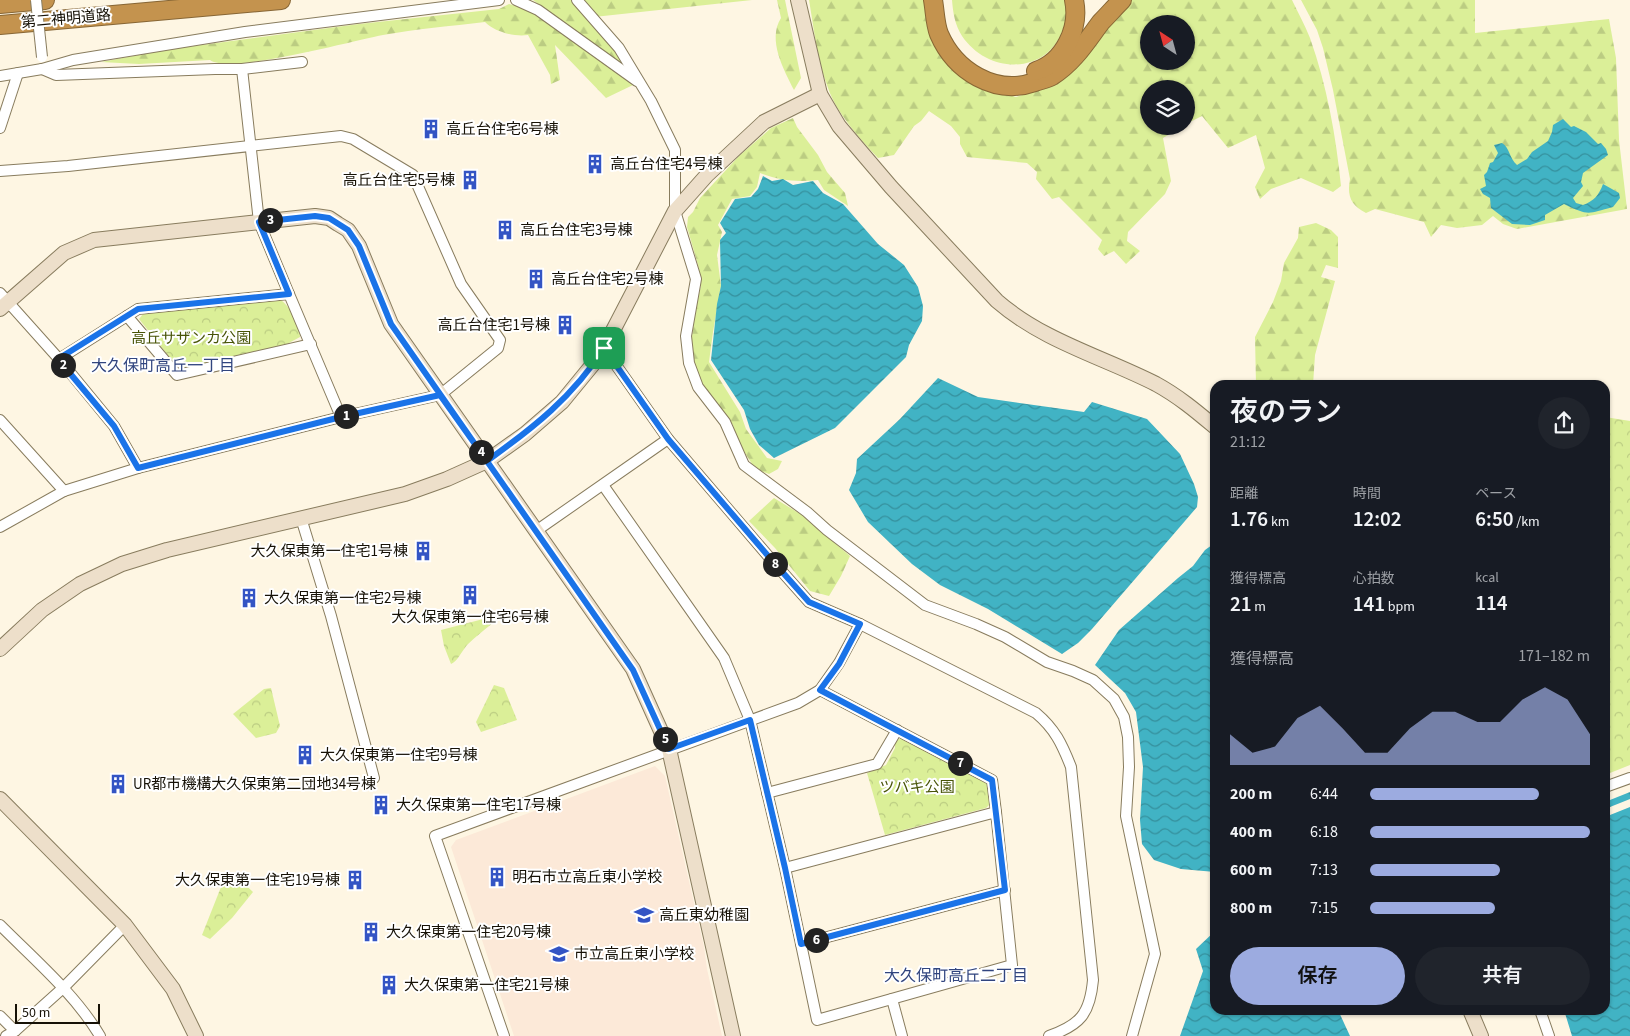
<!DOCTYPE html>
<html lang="ja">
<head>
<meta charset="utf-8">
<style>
	:root { --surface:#171b24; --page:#20242c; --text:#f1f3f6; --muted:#9ea1a6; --accent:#9cabe0 }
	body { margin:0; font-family:"Source Sans 3","Noto Sans JP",sans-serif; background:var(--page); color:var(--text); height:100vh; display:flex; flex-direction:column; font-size:19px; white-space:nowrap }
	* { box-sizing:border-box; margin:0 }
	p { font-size:16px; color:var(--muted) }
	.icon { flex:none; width:28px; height:28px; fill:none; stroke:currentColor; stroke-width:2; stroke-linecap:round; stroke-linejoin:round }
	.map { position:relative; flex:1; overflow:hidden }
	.panel { position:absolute; left:1210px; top:380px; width:400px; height:635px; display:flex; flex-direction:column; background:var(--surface); border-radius:15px; box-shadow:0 1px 4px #0004 }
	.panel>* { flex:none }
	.needle { width:32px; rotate:324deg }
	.controls { position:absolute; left:1140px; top:15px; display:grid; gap:10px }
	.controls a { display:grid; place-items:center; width:55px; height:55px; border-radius:50%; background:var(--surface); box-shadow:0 1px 4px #0004; font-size:25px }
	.scale { position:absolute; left:15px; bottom:12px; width:85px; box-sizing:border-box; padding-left:5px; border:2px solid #161106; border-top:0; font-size:14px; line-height:18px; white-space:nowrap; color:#161106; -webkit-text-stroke:4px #fff; paint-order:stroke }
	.pin { position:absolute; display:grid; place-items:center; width:42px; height:42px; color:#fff; margin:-21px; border-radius:10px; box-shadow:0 2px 8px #0006 }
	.km { position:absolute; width:25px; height:25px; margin:-12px; border-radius:50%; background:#222; color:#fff; font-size:14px; line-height:25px; text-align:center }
	.round { display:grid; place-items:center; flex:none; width:52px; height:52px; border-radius:26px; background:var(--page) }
	.headline { display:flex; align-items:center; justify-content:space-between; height:85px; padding:0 20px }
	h1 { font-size:28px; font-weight:600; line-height:38px }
	.metrics { display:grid; grid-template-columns:repeat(3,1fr); gap:8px; height:85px; padding:5px 20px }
	.metrics div { display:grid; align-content:center }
	.metrics b { font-size:21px; font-weight:600 }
	.metrics small { font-size:14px; font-weight:400 }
	.metrics p { font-size:14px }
	.chart { height:140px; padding:10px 20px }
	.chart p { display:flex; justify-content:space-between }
	.chart svg { width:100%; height:90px; margin-top:5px; fill:var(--accent); opacity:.7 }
	.primary-button { display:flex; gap:10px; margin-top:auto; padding:10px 20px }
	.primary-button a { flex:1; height:58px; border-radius:30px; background:var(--accent); color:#111; font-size:20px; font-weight:600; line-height:58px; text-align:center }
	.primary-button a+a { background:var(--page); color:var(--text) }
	ul { padding:0 20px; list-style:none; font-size:16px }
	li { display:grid; grid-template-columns:80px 60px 1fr; align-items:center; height:38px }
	li i { height:12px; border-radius:6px; background:var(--accent) }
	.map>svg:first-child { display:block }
</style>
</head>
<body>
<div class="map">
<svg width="1630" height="1036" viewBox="0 0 1630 1036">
	<defs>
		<pattern id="forest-firs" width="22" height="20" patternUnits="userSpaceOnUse" patternTransform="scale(1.25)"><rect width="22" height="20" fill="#dbef98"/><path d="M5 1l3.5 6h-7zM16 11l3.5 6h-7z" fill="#bbcc82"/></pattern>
		<pattern id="park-crowns" width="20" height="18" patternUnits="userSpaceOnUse" patternTransform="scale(1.25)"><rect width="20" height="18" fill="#dbef98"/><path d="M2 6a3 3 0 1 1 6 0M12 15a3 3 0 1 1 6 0" fill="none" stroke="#bbcc82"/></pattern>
		<pattern id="water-waves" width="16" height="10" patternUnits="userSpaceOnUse" patternTransform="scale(1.25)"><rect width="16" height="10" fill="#41b3c4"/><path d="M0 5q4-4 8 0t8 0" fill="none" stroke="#35909d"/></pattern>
	</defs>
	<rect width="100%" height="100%" fill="#fef6e3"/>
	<!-- education -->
	<polygon fill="#fce9d8" points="655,766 665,776 704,947 707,969 722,1036 514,1036 451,847 456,840"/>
	<!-- forest -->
	<g fill="url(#forest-firs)" fill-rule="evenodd">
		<polygon points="533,0 752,0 594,17 626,68"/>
		<path d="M777 0H785L801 78 794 90C784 70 767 40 781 18Z"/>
		<path d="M809 0H926L953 68 969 83 1016 97 1047 87 1084 56 1131 0H1292C1298 13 1305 25 1310 38 1327 86 1336 136 1341 186L1333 192 1301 178 1271 189 1260 199 1255 187 1265 168 1256 135 1228 148 1202 116 1186 124V89H1149V126H1183L1163 138 1171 181 1165 194 1128 232 1127 241 1140 251 1126 264 1114 251 1104 256 1098 249 1102 240 1059 197 1052 199 1036 179 1037 172 1027 163 967 157 960 144V137L951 126 929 111 921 121 914 126 894 155 878 158C860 139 836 112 828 88 817 60 814 29 809 0ZM1149 24H1186V61H1149Z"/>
		<path d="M952 0H1065C1068 9 1067 17 1064 26 1050 75 989 76 962 36 955 25 953 13 952 0Z"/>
		<path d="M1301 0H1475V33L1609 19 1616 58 1619 140 1627 209 1517 229 1503 224 1493 216 1482 225 1457 228 1441 225 1431 237 1424 222 1375 209 1366 213C1350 205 1347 195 1350 179L1333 90 1323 48 1317 30Z"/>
		<path d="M509 4 533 11 633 85 606 98 555 45 560 80 551 84 550 75 528 35C514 37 495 32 485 22 451 26 416 29 383 35 355 40 229 75 210 60L139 64 101 62 171 49 359 24 499 9Z"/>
		<path d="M793 118 797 127 818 155 827 172 845 193 848 206 824 190 818 180C797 182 780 181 760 173L757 187 750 196 732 199 718 225 722 232 717 255 721 286 713 332 709 362 740 412 746 429 767 458 782 461 778 469 769 474 761 471 752 464 736 439 733 425 706 392 698 378 690 352 696 306 701 286 698 265 687 227 688 217 693 212 700 198 739 156 771 128Z"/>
		<polygon points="1316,223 1331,230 1338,237 1338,268 1326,265 1321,277 1335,281 1315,355 1313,385 1256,385 1255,337 1273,302 1281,281 1284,263 1298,238 1299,227"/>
		<polygon points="774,498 802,515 850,556 841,576 829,596 810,591 775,548 749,521"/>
	</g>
	<!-- park -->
	<g fill="url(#park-crowns)">
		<path d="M279 299C290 305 300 325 300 337L287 344 189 367 179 366 171 359 139 319 143 314Z"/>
		<polygon points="1605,417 1630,421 1630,765 1605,775"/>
		<path d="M491 617 493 623C484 630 475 637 467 645 462 651 457 662 451 664L444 646 441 630Z"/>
		<polygon points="494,685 504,688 517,720 481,732 476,722"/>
		<polygon points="271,688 280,726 276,733 256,738 233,714 264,689"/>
		<polygon points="902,738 986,781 990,788 992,802 986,808 885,835 867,773 886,765 895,748 895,741"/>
		<polygon points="234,874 253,892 232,918 210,939 202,935 221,887"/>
	</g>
	<!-- water -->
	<g fill="url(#water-waves)">
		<path d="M1563 119 1571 127 1574 126 1586 132 1598 144 1601 143 1606 149 1608 155 1583 173 1581 182 1583 186 1573 198 1576 203 1583 205C1594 201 1599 195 1603 184L1619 193 1620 198 1613 207C1587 214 1589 216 1564 204L1545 215V220L1530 225 1512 224 1491 208 1490 198 1483 194 1480 189 1486 186 1484 175 1487 172 1490 163 1493 162 1498 153 1494 145 1502 143C1510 148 1509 158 1517 165L1527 159 1532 152 1548 141 1552 132 1553 125Z"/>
		<polygon points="763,176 772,181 783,179 793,185 813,181 823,193 843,204 878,244 904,265 918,287 923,306 922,321 909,345 906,357 835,428 774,458 759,445 750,429 744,410 711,360 717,304 721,286 720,240 726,233 720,223 735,199 751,197 758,189"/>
		<polygon points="938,378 978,397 1084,412 1092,402 1147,419 1180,454 1194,484 1198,497 1197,507 1092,629 1078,643 1062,654 988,609 940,585 912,564 868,522 849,490 856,473 857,459 900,419"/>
		<polygon points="1212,545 1215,545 1215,872 1181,869 1154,860 1142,844 1140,820 1143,767 1136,712 1125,693 1095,665 1119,630 1178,578 1193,566 1205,550"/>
		<polygon points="1630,792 1630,799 1605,809 1605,802"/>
		<polygon points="1630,807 1630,1036 1572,1036 1564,1010 1605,1010 1605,817"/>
		<polygon points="1215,931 1215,1010 1338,1010 1350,1036 1180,1036 1203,971 1196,949"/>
	</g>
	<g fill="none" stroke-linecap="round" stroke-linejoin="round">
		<defs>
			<g id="street">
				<polyline points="516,0 538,10 637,81"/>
				<polyline points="577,0 619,48 651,101 675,150 675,211 696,279 686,336 689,363 698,387 725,422 744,465 807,512 827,530 925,605 976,624 1005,637 1047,662 1073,671 1093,680 1114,699 1124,717 1128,737 1129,767 1126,816 1155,954 1132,1036"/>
				<polyline points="42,69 56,75 215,69 242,69 302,62"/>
				<polyline points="242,69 259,222 289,294"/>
				<polyline points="0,76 42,69 73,60 245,32 499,0"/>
				<polyline points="0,128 18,73"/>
				<polyline points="0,171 68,166 341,136 353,139 413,175 461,284 500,340 498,348 440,395 341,417 138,468 64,491 0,527"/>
				<polyline points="0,293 59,359"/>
				<polyline points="127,316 177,375 311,344"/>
				<path d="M604 348 668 439 769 557 809 602 860 624 1036 713C1055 729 1062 744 1071 767L1093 980C1090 1014 1080 1025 1049 1036"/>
				<polyline points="0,420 64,491"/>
				<polyline points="138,468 114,426 59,359 138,309 289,294 341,417"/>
				<polyline points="603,485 724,658 750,720 785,868 817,1020 1012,965 996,812 785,868"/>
				<polyline points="301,518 331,616 374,778"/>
				<polyline points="536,531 668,439"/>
				<polyline points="820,690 992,780 996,812"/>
				<polyline points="1605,787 1630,778"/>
				<polyline points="767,793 877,764 897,730"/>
				<path d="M0 925C35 960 75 994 100 1036"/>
				<polyline points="801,944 1005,890"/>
				<polyline points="892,999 902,1036"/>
				<polyline points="1540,1010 1549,1036"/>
				<polyline points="0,1016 15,1031"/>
				<polyline points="6,1036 15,1031 63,988 125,925"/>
				<polyline points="504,1036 435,836 798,703 820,690 839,663 860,624"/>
			</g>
			<g id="secondary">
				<path d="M798 0 820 94 839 126 891 187 997 301C1043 341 1103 357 1156 384 1178 396 1196 411 1215 427"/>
				<polyline points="0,309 64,253 94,240 315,216 329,218 338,224 348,230 359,246 391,324 633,669 669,749 733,1036"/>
				<polyline points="0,649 42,610 80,584 122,564 167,550 405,494 447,479 487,461 525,434 562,402 594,363 604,348 675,211 707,175 764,122 820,94"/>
				<polyline points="0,799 125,925 173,989 196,1036"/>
				<polyline points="1470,1010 1481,1036"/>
			</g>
			<g id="highway">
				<path d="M933 0C935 11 935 24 939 34 955 71 995 96 1035 82 1040 80 1047 79 1052 76 1074 62 1086 42 1101 22 1108 15 1115 7 1122 0"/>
				<polyline points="0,4 45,0"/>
				<polyline points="0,25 281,0"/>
				<path d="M1036 71C1064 62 1080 28 1074 0"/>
			</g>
		</defs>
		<!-- street casing -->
		<use href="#street" stroke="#887c5e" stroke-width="12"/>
		<!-- secondary casing -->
		<use href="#secondary" stroke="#887c5e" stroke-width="16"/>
		<!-- highway casing -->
		<use href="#highway" stroke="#876635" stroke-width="20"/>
		<!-- street -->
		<use href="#street" stroke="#fff" stroke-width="10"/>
		<!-- secondary -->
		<use href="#secondary" stroke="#eddfca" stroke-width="14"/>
		<!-- highway -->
		<use href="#highway" stroke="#c4934e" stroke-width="18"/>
		<defs>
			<polyline id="street-bridge" points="36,0 42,57"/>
		</defs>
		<!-- street-bridge casing -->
		<use href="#street-bridge" stroke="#887c5e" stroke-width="12" stroke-linecap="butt"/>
		<!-- street-bridge -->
		<use href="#street-bridge" stroke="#fff" stroke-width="10"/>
	</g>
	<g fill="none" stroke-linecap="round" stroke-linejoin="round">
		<defs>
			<path id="route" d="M604 348C573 397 533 428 487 461L440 395 341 417 138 468 114 426 58 359 138 309 289 294 259 222 315 216 329 218 348 230 359 246 391 324 633 670 669 749 750 720 785 868 801 944 1005 890 992 780 820 690 839 664 860 624 809 602 769 557 668 439 604 348"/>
		</defs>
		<!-- route casing -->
		<use href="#route" stroke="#fff" stroke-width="10"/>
		<!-- route -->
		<use href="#route" stroke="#1a73e8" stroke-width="6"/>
	</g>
	<!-- icons -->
	<defs>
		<symbol id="building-bare" viewBox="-9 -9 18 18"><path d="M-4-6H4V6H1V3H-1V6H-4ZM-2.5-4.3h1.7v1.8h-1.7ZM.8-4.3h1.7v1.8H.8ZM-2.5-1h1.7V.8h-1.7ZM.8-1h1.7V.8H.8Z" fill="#3354c4" stroke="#fff" stroke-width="2.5" paint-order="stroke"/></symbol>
		<symbol id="school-bare" viewBox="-9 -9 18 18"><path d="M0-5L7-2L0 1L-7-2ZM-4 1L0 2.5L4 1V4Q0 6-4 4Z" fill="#3354c4" stroke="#fff" stroke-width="2.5" paint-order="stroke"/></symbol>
	</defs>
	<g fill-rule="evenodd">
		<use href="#building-bare" x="417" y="115" width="28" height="28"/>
		<use href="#building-bare" x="581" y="150" width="28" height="28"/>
		<use href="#building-bare" x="456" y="166" width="28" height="28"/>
		<use href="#building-bare" x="491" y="216" width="28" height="28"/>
		<use href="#building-bare" x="522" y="265" width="28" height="28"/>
		<use href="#building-bare" x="551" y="311" width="28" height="28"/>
		<use href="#building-bare" x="409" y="537" width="28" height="28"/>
		<use href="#building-bare" x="456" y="581" width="28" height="28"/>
		<use href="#building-bare" x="235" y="584" width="28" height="28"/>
		<use href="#building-bare" x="291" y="741" width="28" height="28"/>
		<use href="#building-bare" x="104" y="770" width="28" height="28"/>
		<use href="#building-bare" x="367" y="791" width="28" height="28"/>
		<use href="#building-bare" x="483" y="863" width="28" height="28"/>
		<use href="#building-bare" x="341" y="866" width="28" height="28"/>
		<use href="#school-bare" x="630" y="901" width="28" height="28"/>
		<use href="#building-bare" x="357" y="918" width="28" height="28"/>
		<use href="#school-bare" x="545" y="940" width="28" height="28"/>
		<use href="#building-bare" x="375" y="971" width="28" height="28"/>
	</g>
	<g text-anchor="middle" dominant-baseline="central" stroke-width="4" stroke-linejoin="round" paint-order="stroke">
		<!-- street labels -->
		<g font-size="15" fill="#161106" stroke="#fff">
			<text transform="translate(66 19) rotate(-5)">第二神明道路</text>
		</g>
		<!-- poi labels -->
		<g font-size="15" fill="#161106" stroke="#fff" text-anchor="start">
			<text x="446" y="129">高丘台住宅6号棟</text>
			<text x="610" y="164">高丘台住宅4号棟</text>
			<text x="455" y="180" text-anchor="end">高丘台住宅5号棟</text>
			<text x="520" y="230">高丘台住宅3号棟</text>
			<text x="551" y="279">高丘台住宅2号棟</text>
			<text x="550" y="325" text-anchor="end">高丘台住宅1号棟</text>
			<text x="408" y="551" text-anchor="end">大久保東第一住宅1号棟</text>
			<text x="264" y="598">大久保東第一住宅2号棟</text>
			<text x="470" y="617" text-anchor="middle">大久保東第一住宅6号棟</text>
			<text x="320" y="755">大久保東第一住宅9号棟</text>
			<text x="133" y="784">UR都市機構大久保東第二団地34号棟</text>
			<text x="396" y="805">大久保東第一住宅17号棟</text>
			<text x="512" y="877">明石市立高丘東小学校</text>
			<text x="340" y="880" text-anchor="end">大久保東第一住宅19号棟</text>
			<text x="659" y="915">高丘東幼稚園</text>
			<text x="386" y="932">大久保東第一住宅20号棟</text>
			<text x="574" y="954">市立高丘東小学校</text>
			<text x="404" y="985">大久保東第一住宅21号棟</text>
		</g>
		<!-- park labels -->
		<g font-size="15" fill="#485407" stroke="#fff">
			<text x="191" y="338">高丘サザンカ公園</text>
			<text x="917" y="787">ツバキ公園</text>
		</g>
		<!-- neighbourhood labels -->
		<g font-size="16" fill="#31457f" stroke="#fff">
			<text x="163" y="366">大久保町高丘一丁目</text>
			<text x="956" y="976">大久保町高丘二丁目</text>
		</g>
	</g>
</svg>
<div class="controls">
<a><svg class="needle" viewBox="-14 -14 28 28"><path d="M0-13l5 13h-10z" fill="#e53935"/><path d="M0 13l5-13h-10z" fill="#9ea1a6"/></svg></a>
<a><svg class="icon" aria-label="layers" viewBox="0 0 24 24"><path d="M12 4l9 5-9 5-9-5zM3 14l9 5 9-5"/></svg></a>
</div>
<div class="scale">50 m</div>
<div class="pin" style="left:604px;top:348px;background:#1e9e55"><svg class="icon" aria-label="arrive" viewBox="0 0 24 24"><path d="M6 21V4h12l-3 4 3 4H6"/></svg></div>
<b class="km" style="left:346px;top:416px">1</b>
<b class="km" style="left:63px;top:365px">2</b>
<b class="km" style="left:270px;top:220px">3</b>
<b class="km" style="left:481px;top:452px">4</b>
<b class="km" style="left:665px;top:739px">5</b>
<b class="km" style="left:816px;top:940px">6</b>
<b class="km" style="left:960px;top:763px">7</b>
<b class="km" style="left:775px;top:564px">8</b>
<section class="panel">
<div class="headline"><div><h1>夜のラン</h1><p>21:12</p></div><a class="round"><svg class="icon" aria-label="share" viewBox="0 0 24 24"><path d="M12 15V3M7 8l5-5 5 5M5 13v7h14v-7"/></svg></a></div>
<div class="metrics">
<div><p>距離</p><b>1.76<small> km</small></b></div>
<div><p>時間</p><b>12:02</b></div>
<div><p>ペース</p><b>6:50<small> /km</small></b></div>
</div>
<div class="metrics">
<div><p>獲得標高</p><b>21<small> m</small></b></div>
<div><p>心拍数</p><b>141<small> bpm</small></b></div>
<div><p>kcal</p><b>114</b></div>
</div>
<div class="chart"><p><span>獲得標高</span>171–182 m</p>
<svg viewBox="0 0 160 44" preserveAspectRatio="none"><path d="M0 44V29L10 38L20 35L30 21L40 15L50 26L60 38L70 38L80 26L90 18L100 18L110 23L120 23L130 12L140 6L150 12L160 29V44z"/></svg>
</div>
<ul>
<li><b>200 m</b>6:44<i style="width:77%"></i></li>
<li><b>400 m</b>6:18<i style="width:100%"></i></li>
<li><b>600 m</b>7:13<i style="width:59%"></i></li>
<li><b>800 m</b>7:15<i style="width:57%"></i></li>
</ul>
<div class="primary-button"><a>保存</a><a>共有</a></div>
</section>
</div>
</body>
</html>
